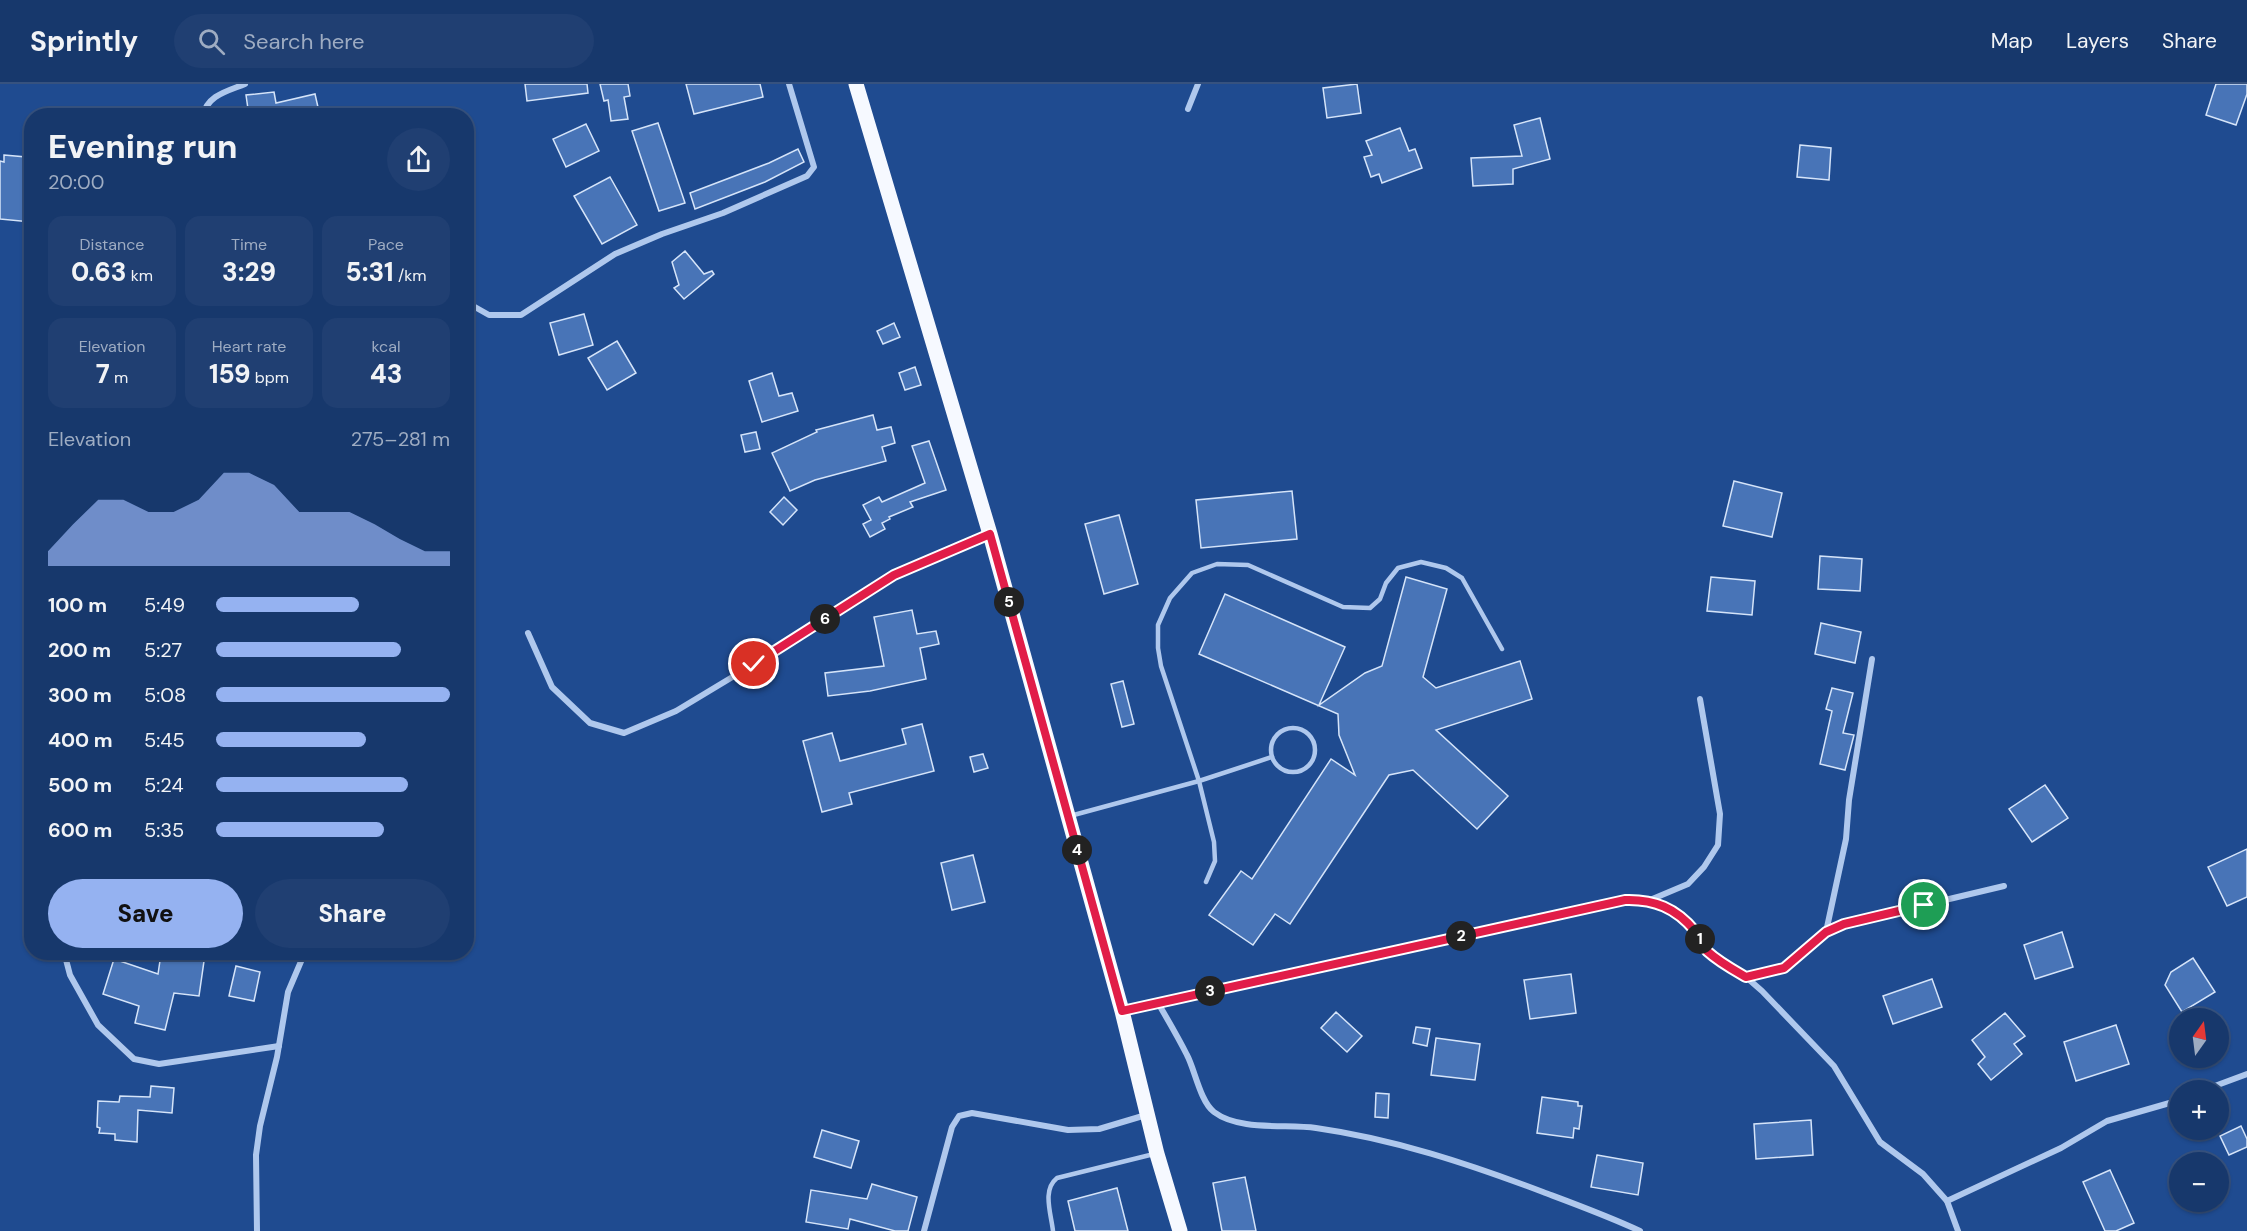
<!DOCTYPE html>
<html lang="en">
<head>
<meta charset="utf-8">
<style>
	:root { --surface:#17386c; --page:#203f72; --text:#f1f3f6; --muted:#9eacc2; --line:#36527f; --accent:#95b2f1 }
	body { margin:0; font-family:"DM Sans",sans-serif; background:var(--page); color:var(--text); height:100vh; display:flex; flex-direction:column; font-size:22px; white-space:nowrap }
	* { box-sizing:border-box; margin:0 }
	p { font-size:20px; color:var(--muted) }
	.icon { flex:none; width:33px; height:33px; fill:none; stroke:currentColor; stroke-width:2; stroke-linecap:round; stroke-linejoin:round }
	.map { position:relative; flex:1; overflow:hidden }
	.sheet { position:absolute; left:24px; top:24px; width:450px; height:852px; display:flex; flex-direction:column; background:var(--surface); border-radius:24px; box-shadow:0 2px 4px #0004,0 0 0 2px var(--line) }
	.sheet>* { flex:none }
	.needle { width:39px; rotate:14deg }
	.tools { position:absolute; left:2169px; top:924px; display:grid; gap:12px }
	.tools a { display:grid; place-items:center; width:60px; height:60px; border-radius:50%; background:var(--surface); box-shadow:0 2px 4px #0004,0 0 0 2px var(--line); font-size:30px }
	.pin { position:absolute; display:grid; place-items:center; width:51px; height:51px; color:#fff; margin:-26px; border:3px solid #fff; border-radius:50%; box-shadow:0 2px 6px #0007 }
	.km { position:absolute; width:30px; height:30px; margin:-15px; border-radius:50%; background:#222; color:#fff; font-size:16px; line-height:30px; text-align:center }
	.round { display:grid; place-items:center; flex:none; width:63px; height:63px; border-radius:32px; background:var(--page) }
	.summary { display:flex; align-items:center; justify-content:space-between; height:102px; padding:0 24px }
	h1 { font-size:33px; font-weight:800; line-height:45px }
	.metrics { display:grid; grid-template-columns:repeat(3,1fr); gap:9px; height:102px; padding:6px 24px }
	.metrics div { display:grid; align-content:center; border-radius:15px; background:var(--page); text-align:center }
	.metrics b { font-size:26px; font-weight:800 }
	.metrics small { font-size:16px; font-weight:400 }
	.metrics p { font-size:16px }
	.chart { height:168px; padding:12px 24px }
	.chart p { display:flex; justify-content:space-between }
	.chart svg { width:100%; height:108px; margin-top:6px; fill:var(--accent); opacity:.7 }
	.primary-button { display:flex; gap:12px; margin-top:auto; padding:12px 24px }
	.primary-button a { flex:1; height:69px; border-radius:36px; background:var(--accent); color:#111; font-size:24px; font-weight:800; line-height:69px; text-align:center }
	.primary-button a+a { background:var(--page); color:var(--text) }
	ul { padding:0 24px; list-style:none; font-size:20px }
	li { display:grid; grid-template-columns:96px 72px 1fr; align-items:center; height:45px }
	li i { height:15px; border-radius:8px; background:var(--accent) }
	header { display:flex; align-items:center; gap:36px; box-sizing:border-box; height:84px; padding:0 30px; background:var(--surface); border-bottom:2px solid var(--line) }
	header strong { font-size:28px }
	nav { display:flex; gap:33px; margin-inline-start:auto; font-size:21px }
	.search { width:420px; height:54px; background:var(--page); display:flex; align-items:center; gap:15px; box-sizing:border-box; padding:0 21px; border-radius:33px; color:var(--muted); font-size:22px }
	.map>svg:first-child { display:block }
</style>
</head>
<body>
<header>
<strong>Sprintly</strong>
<div class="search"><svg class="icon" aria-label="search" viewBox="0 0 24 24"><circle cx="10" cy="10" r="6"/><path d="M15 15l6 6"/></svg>Search here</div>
<nav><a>Map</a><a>Layers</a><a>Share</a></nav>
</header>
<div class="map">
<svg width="2247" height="1147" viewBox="0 0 2247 1147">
	<rect width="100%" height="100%" fill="#1f4b90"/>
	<!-- building -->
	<g fill="#4874b7" stroke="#d5e4f9" stroke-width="1.5">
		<polygon points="525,0 587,0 588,9 527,17"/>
		<polygon points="600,0 628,0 630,12 624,13 628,35 611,37 608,16 604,17"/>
		<polygon points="686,0 760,0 763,13 694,30"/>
		<polygon points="1357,0 1361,29 1327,34 1323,4"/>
		<polygon points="2216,0 2247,0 2247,10 2236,41 2206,31"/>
		<polygon points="274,8 276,19 315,10 320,32 245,32 244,25 248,25 246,11"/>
		<polygon points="1540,34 1550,75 1513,85 1513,100 1473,102 1471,74 1522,72 1514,41"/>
		<polygon points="658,39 685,119 659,127 632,47"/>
		<polygon points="586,40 599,67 566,83 553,55"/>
		<polygon points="1400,44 1409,67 1415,65 1422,84 1382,99 1379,90 1371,93 1364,73 1372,71 1366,57"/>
		<polygon points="1800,61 1831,64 1829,96 1797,93"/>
		<polygon points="798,65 804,78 765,98 695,125 690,109 769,79"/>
		<polygon points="4,71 26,73 26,79 32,80 31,138 0,135 0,77 4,78"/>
		<polygon points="610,93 637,141 602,160 574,112"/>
		<polygon points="685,167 704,190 712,187 714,190 684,215 674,204 679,201 672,178"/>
		<polygon points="584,230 593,261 559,271 550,239"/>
		<polygon points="894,239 900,253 883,260 877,247"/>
		<polygon points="617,257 636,289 607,306 588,274"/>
		<polygon points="915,283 921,301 905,306 899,289"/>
		<polygon points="772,289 779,312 792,309 798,327 762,338 749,297"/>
		<polygon points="873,331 877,346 891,343 895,359 882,363 886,377 815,396 790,407 772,369 817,348 816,346"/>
		<polygon points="756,348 760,365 745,368 741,351"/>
		<polygon points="929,357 946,406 910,418 913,423 889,433 890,435 882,439 885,445 870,453 863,440 871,436 863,421 879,413 882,418 925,399 912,362"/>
		<polygon points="1734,397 1782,409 1772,453 1723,442"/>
		<polygon points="1292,407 1297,455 1201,464 1196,416"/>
		<polygon points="784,413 797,426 783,441 770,428"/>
		<polygon points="1119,431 1138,500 1104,510 1085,440"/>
		<polygon points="1820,472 1862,475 1860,507 1818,505"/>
		<polygon points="1406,493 1447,505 1423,593 1436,604 1520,577 1532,615 1436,646 1508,712 1477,745 1413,686 1389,691 1290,840 1275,830 1253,861 1209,831 1241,787 1252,795 1331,675 1355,691 1339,651 1338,630 1199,570 1225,510 1345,563 1319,621 1365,589 1382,582"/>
		<polygon points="1711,493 1755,497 1752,531 1707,527"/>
		<polygon points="912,526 917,550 936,547 939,560 920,564 926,595 870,607 828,612 825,589 884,582 874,533"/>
		<polygon points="1821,539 1861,548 1855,579 1815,570"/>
		<polygon points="1123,597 1134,640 1122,643 1111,600"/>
		<polygon points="1832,604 1853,609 1843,649 1854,651 1845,686 1820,680 1832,627 1826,625"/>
		<polygon points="922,640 934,687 849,709 852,720 822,728 803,657 832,649 840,677 906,660 902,645"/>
		<polygon points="983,670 988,684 974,688 970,673"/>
		<polygon points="2045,701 2068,734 2032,758 2009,725"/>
		<polygon points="2247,765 2247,813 2227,822 2208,783"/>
		<polygon points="973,771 985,818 952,826 941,779"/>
		<polygon points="2062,848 2073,883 2035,895 2024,861"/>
		<polygon points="161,870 204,877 199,912 174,909 165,946 135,939 139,922 103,910 114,875 158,890"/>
		<polygon points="2193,874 2215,908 2182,928 2165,901 2171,888"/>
		<polygon points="236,882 260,888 254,917 229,912"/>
		<polygon points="1571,890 1576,929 1530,935 1524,896"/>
		<polygon points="1932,895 1942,923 1893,940 1883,912"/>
		<polygon points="1336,928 1362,952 1347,968 1321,944"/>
		<polygon points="2005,929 2025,952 2014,960 2022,970 1991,996 1978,980 1985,973 1972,956"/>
		<polygon points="2116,941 2129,980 2076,997 2064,958"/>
		<polygon points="1416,943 1430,945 1427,962 1413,959"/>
		<polygon points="1436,954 1480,960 1475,996 1431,991"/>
		<polygon points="151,1002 174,1004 172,1029 138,1026 137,1058 115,1056 115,1050 99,1049 100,1044 97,1043 98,1017 119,1018 120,1012 150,1013"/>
		<polygon points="1376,1009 1389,1010 1388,1034 1375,1033"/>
		<polygon points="1542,1013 1578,1018 1578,1022 1582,1022 1579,1045 1574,1044 1573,1054 1537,1049"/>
		<polygon points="1811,1036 1813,1071 1756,1075 1754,1040"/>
		<polygon points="2241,1042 2247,1055 2247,1063 2229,1071 2220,1052"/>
		<polygon points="822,1046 859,1057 851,1084 814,1073"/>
		<polygon points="1597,1071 1643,1079 1638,1111 1591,1103"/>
		<polygon points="2110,1086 2134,1139 2116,1147 2105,1147 2083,1098"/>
		<polygon points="1245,1093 1256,1147 1222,1147 1213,1099"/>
		<polygon points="872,1100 917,1113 908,1147 895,1147 850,1135 848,1145 806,1138 811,1106 867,1115"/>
		<polygon points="1117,1104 1128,1147 1075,1147 1068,1117"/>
	</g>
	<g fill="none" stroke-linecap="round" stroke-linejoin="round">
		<!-- lane -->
		<g stroke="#afc8ed" stroke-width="4.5">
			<circle cx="1293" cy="666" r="22"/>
			<polyline points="1070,732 1199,697 1272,673"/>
			<polyline points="1206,798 1215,777 1214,758 1199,697 1161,582 1158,564 1158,541 1170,514 1192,489 1217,480 1248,481 1343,523 1370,524 1380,515 1386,499 1398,484 1421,478 1446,484 1462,494 1502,565"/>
			<path d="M1053 1147C1051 1129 1042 1106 1057 1094L1154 1070"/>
		</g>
		<!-- street -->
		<g stroke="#afc8ed" stroke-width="6">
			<polyline points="1188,25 1198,0"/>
			<path d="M203 32C207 11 228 7 245 0"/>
			<polyline points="466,218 489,231 521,231 615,170 662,150 723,129 807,92 814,83 789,0"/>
			<polyline points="528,549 552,603 590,639 624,649 676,627 754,580 894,491 989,450"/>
			<polyline points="1650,816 1688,800 1704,783 1718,761 1720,730 1700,615"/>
			<polyline points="1826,848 1846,755 1849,716 1872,575"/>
			<polyline points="64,868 70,891 98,941 134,975 159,980 279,962"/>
			<polyline points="1746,893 1784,884 1826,848 1844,840 2004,802"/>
			<path d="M1158 919C1168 936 1178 953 1187 971 1195 986 1200 1017 1214 1028 1239 1047 1285 1040 1316 1044 1394 1055 1469 1080 1543 1108 1575 1120 1608 1132 1640 1147"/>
			<polyline points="1122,927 1625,816 1650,816 1675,827 1696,848 1704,864 1718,877 1746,893 1762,907 1834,982 1880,1058 1923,1090 1947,1117 1958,1147"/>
			<polyline points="2204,1006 2247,990"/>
			<polyline points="1947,1117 2061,1064 2107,1037 2180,1016"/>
			<polyline points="257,1147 256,1071 260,1042 277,973 288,908 305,868"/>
			<polyline points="924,1147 952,1043 959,1032 972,1029 1068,1046 1099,1045 1146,1031"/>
		</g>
		<!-- primary -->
		<polyline stroke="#f6f9ff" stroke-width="15" points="856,0 990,450 1122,927 1157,1070 1180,1147"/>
	</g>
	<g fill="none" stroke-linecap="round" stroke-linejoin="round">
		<defs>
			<path id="route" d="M754 580 894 491 990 450 1122 927 1625 816C1654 815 1676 824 1695 847 1700 853 1702 861 1707 867 1719 878 1732 885 1746 893L1784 884 1826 848 1844 840 1924 821"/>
		</defs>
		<!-- route casing -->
		<use href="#route" stroke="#fff" stroke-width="12"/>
		<!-- route -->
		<use href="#route" stroke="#e11d48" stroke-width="8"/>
	</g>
</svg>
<div class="tools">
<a><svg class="needle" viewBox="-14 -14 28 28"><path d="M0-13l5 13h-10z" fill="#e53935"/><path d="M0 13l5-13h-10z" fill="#9eacc2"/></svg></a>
<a>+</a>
<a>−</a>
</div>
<div class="pin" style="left:1924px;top:821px;background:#1e9e55"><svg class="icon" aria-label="arrive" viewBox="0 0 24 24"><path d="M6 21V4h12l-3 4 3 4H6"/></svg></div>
<div class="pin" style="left:754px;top:580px;background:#d93025"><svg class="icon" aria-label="check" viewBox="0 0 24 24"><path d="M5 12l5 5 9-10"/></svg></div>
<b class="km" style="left:1700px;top:855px">1</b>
<b class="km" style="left:1461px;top:852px">2</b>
<b class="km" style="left:1210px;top:907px">3</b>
<b class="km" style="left:1077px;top:766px">4</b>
<b class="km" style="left:1009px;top:518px">5</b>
<b class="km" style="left:825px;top:535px">6</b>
<section class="sheet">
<div class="summary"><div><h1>Evening run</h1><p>20:00</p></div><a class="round"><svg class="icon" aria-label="share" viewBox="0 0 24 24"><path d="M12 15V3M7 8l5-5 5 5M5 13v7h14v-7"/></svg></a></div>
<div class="metrics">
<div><p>Distance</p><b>0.63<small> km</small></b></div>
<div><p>Time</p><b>3:29</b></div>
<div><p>Pace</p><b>5:31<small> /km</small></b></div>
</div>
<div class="metrics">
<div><p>Elevation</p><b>7<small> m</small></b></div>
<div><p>Heart rate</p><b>159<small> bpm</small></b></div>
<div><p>kcal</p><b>43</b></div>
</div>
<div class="chart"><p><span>Elevation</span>275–281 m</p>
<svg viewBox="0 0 160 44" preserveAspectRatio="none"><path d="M0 44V38L10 27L20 17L30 17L40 22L50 22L60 17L70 6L80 6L90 11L100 22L110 22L120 22L130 27L140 33L150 38L160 38V44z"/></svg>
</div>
<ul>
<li><b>100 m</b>5:49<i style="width:61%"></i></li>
<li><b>200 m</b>5:27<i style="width:79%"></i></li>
<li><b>300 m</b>5:08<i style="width:100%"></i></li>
<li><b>400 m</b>5:45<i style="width:64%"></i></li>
<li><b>500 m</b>5:24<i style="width:82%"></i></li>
<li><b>600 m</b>5:35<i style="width:72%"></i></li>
</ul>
<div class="primary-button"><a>Save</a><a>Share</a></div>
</section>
</div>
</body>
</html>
